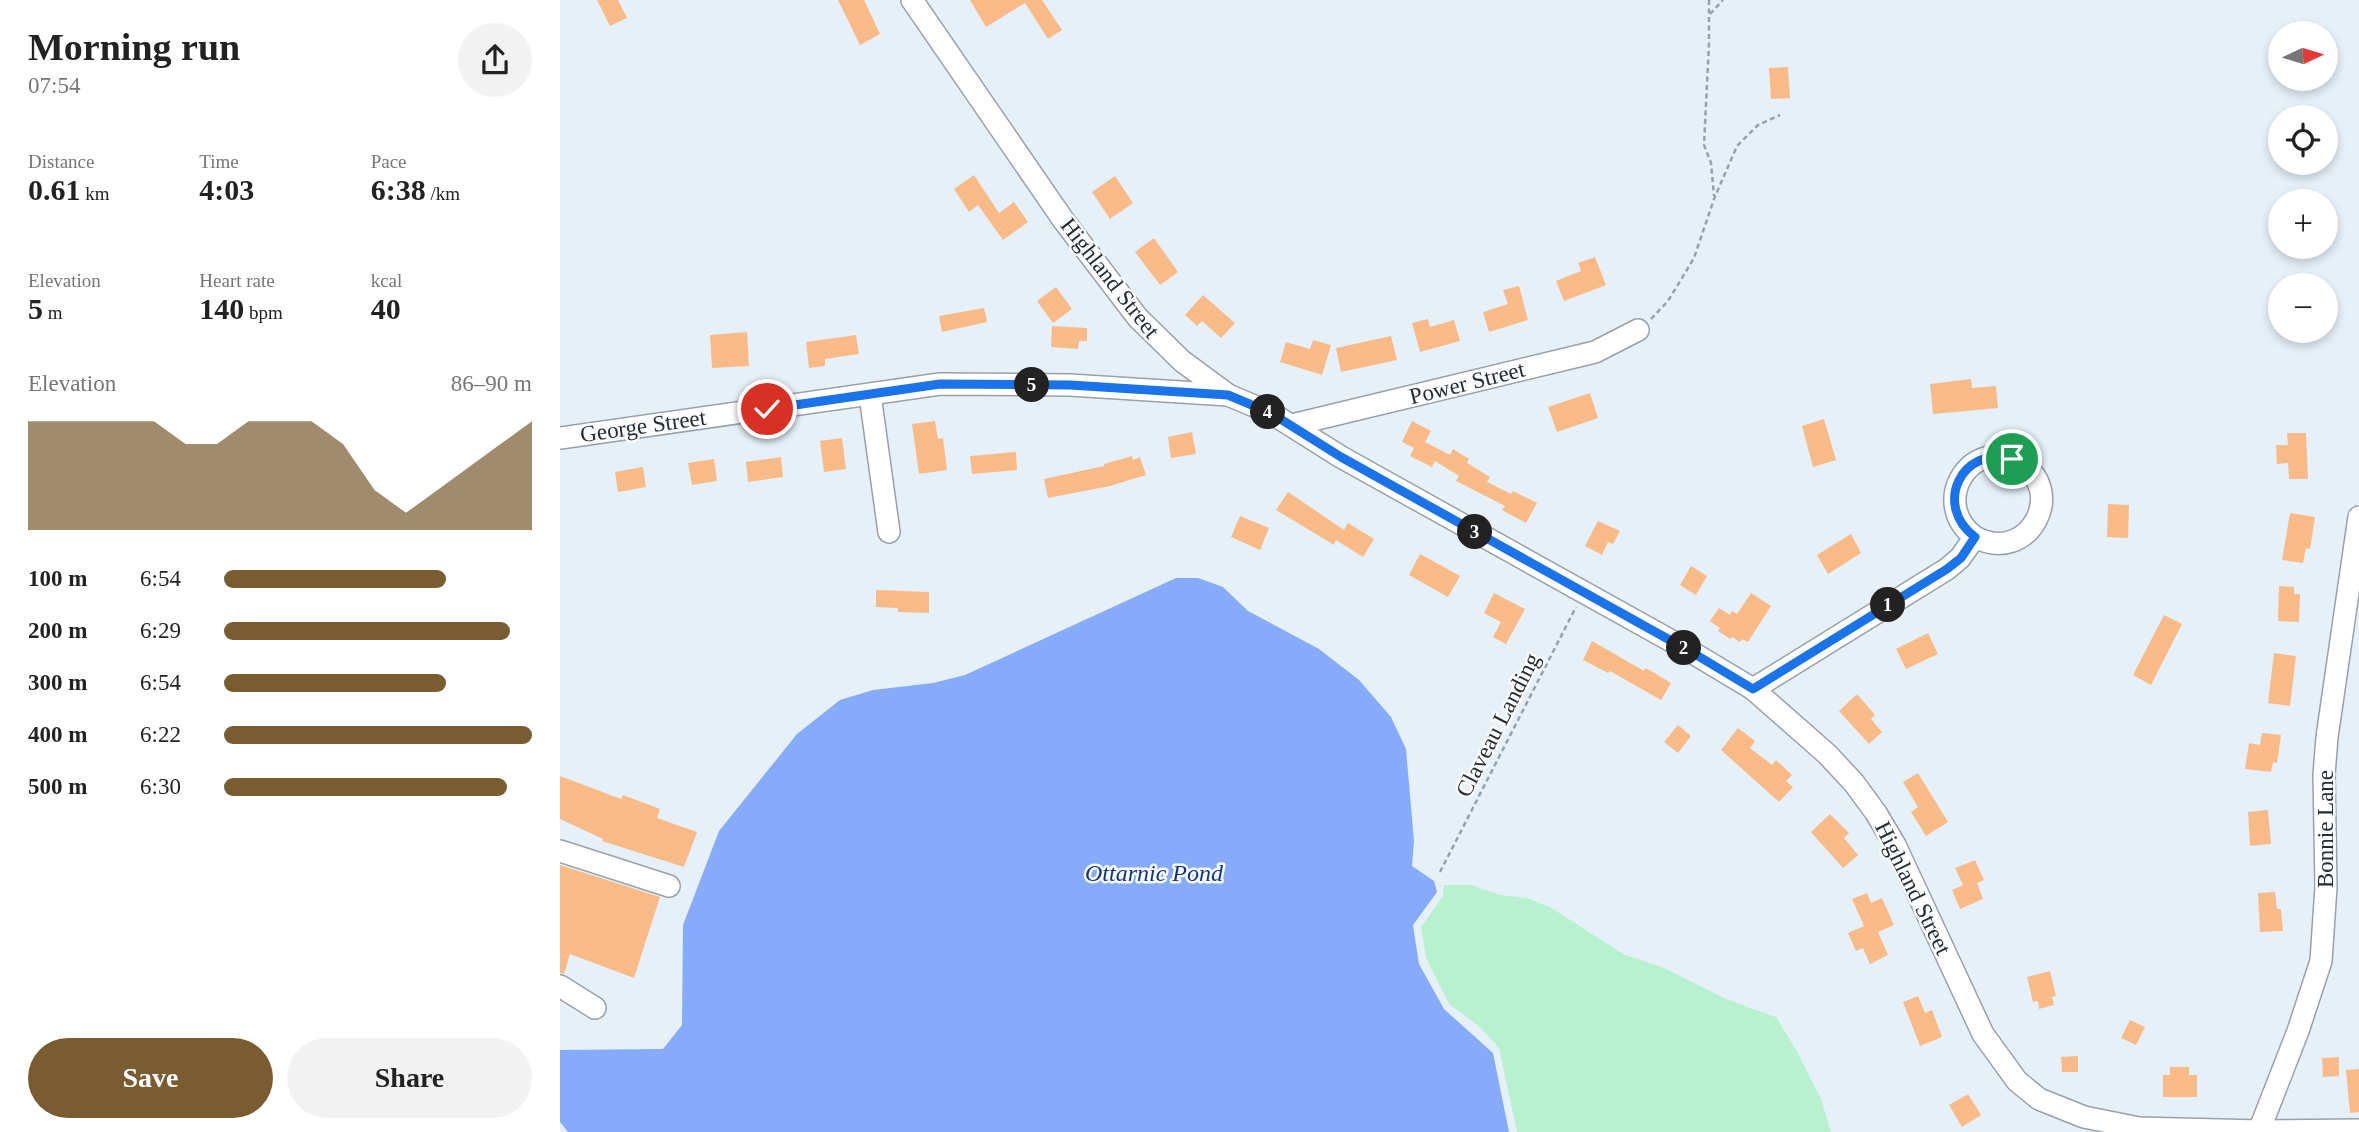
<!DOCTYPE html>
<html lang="en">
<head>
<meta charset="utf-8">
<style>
	:root { --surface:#fff; --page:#f2f2f2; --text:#222; --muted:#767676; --accent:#795c2f }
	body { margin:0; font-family:"Times New Roman",serif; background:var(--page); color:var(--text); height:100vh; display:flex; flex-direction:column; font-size:26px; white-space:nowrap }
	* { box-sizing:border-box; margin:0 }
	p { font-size:23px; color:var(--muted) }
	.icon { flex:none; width:38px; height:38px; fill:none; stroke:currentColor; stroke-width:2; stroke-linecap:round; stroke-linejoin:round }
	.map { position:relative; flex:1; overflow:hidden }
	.sheet { display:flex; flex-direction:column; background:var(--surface); width:560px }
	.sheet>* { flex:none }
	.needle { width:46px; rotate:86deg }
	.tools { position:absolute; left:1708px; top:21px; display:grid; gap:14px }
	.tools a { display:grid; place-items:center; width:70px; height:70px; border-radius:50%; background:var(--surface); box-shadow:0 4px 10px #0003; font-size:35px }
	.pin { position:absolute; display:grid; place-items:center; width:60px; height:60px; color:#fff; margin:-30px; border:4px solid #fff; border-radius:50%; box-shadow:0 2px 7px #0007 }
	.km { position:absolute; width:35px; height:35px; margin:-18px; border-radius:50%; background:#222; color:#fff; font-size:19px; line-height:35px; text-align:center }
	.round { display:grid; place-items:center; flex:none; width:74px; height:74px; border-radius:37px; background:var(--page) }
	.summary { display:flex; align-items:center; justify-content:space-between; height:119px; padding:0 28px }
	h1 { font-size:38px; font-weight:800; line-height:52px }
	.figures { display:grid; grid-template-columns:repeat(3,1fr); gap:10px; height:119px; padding:7px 28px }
	.figures div { display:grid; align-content:center }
	.figures b { font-size:30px; font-weight:800 }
	.figures small { font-size:19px; font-weight:400 }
	.figures p { font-size:19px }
	.chart { height:196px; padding:14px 28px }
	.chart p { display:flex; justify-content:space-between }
	.chart svg { width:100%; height:126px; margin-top:7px; fill:var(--accent); opacity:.7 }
	.cta { display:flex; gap:14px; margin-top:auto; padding:14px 28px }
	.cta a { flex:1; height:80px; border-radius:42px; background:var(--accent); color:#fff; font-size:28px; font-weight:800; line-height:80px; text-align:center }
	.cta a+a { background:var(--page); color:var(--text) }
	ul { padding:0 28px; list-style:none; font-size:23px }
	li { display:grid; grid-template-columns:112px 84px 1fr; align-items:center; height:52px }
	li i { height:18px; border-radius:9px; background:var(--accent) }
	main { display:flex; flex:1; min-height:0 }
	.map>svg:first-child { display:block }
</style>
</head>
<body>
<main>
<section class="sheet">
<div class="summary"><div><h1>Morning run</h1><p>07:54</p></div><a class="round"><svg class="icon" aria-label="share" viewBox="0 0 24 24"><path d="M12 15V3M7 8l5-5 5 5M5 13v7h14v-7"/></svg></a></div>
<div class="figures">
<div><p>Distance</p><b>0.61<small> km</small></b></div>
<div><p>Time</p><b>4:03</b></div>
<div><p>Pace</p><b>6:38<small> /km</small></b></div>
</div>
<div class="figures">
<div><p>Elevation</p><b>5<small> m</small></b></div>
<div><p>Heart rate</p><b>140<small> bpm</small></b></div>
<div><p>kcal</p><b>40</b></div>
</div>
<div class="chart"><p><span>Elevation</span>86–90 m</p>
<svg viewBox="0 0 160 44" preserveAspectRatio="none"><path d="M0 44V6L10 6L20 6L30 6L40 6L50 14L60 14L70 6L80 6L90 6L100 14L110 30L120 38L130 30L140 22L150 14L160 6V44z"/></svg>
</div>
<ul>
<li><b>100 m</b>6:54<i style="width:72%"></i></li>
<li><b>200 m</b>6:29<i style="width:93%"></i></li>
<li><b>300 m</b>6:54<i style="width:72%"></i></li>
<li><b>400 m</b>6:22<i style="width:100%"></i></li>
<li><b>500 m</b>6:30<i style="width:92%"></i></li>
</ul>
<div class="cta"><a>Save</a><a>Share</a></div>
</section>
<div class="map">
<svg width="1799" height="1132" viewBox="0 0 1799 1132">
	<rect width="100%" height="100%" fill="#e6f0f8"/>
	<!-- green -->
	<polygon fill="#b8f1ce" points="884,885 911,885 940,895 967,898 990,907 1063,954 1104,968 1166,999 1216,1017 1236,1050 1261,1099 1271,1132 957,1132 939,1048 920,1027 889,1004 866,958 861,927 883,896"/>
	<!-- water -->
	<polygon fill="#85abfa" points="616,578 638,578 663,587 688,611 759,649 799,680 831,717 846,749 854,841 852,866 874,881 877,892 853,925 859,964 884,1009 933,1053 949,1132 8,1132 0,1122 0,1050 103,1049 122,1025 123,925 159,831 237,734 280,700 313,690 373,683 405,675"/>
	<!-- building -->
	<g fill="#f8bb88">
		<polygon points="37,0 58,0 67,18 50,26"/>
		<polygon points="278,0 304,0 320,34 300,45"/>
		<polygon points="410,0 482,0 502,30 488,39 465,3 426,27"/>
		<polygon points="1228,67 1230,98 1211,99 1209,68"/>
		<polygon points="414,175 439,213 454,202 468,222 443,240 418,205 409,212 394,189"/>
		<polygon points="555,176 573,203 550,219 532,192"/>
		<polygon points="594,238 618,272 600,285 575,252"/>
		<polygon points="1035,257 1046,285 1004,301 996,281 1021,271 1018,263"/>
		<polygon points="959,286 968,320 929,332 923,312 948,304 943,290"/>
		<polygon points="496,287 512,309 493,323 477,301"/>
		<polygon points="643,295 675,323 661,338 642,321 637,326 625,315"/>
		<polygon points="424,308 427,322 382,332 379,316"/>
		<polygon points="868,319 870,327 894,320 900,341 860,352 852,323"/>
		<polygon points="492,326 527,328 527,341 519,341 518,349 491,347"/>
		<polygon points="187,332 189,366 152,368 150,335"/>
		<polygon points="296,335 299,354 265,359 265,366 249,368 246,342"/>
		<polygon points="831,336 837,360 781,372 776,348"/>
		<polygon points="753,340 771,345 762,375 720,362 726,342 750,349"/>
		<polygon points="1411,379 1412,388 1436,386 1438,408 1373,414 1370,384"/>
		<polygon points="1030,393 1038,418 997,432 988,407"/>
		<polygon points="1264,419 1276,460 1253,467 1242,426"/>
		<polygon points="375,421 378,439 383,438 387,470 359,474 352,424"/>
		<polygon points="852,421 871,431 865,442 890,455 893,449 909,459 907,463 930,477 927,482 951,494 953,491 977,503 966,523 942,510 945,506 896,481 899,476 875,461 872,467 850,456 854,448 842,442"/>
		<polygon points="632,432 636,454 611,458 608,437"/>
		<polygon points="1727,433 1746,433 1748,479 1729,479 1728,463 1717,464 1716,445 1728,445"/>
		<polygon points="282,438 286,469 264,472 260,441"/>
		<polygon points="456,452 457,470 412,474 410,456"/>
		<polygon points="572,456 573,460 580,457 586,475 550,486 488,498 484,479 544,466 544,464"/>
		<polygon points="221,457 223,477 188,482 186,462"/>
		<polygon points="154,459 157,481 132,485 128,463"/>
		<polygon points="83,467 86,487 58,492 55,472"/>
		<polygon points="728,492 784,530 788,523 814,539 803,557 776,540 774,545 716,510"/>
		<polygon points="1548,504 1569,505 1568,538 1547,537"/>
		<polygon points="1730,513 1755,517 1750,549 1746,548 1743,563 1722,560"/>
		<polygon points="680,516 709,528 700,550 671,537"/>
		<polygon points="1038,521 1060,531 1053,544 1048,542 1042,555 1025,546"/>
		<polygon points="1291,534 1301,553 1268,574 1257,555"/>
		<polygon points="860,554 900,576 888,597 849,575"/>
		<polygon points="1131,566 1147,576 1136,595 1120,585"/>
		<polygon points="1719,586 1734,587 1734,594 1740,594 1739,622 1718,621"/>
		<polygon points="316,590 369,592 369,613 338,612 338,608 316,607"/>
		<polygon points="934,593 965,609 946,644 933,637 941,622 924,613"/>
		<polygon points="1191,593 1211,606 1188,642 1182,639 1180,642 1172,637 1170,639 1158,631 1160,628 1150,621 1159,608 1170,615 1172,611 1177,614"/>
		<polygon points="1604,615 1622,624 1591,685 1573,675"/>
		<polygon points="1368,633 1378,654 1346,669 1336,649"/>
		<polygon points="1032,641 1084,671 1086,668 1111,683 1101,700 1050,671 1048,673 1023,660"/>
		<polygon points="1714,653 1736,656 1730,706 1708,703"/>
		<polygon points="1297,694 1315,715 1311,719 1322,732 1309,744 1279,711"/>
		<polygon points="1118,725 1131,736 1118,753 1104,742"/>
		<polygon points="1178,728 1195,741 1190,748 1212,765 1216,760 1232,775 1226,781 1233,787 1219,802 1161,750"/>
		<polygon points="1702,733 1721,735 1717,763 1713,762 1711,772 1685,769 1689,743 1700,745"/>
		<polygon points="1358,773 1388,822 1366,836 1351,812 1358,807 1343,782"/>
		<polygon points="0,776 61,799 63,795 100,809 97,818 137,832 124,867 42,841 43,839 0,819"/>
		<polygon points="1708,810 1711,844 1690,846 1688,812"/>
		<polygon points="1270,814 1289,833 1284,838 1298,855 1283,868 1251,832"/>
		<polygon points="1415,860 1424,880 1417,883 1423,899 1400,909 1392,890 1403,885 1395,868"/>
		<polygon points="0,865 100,897 74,978 10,954 4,974 0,973"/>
		<polygon points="1715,892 1717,909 1721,909 1723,931 1700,932 1698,893"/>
		<polygon points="1307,893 1311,903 1322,898 1334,925 1318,932 1328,955 1310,964 1303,948 1296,951 1288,933 1304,926 1292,899"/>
		<polygon points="1490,971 1496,996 1492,997 1494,1005 1479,1009 1478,1001 1473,1002 1467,977"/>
		<polygon points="1358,996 1365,1013 1372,1010 1382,1037 1360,1046 1343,1002"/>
		<polygon points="1570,1020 1585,1027 1576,1045 1561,1038"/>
		<polygon points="1518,1056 1518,1072 1502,1072 1501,1057"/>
		<polygon points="1779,1057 1779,1076 1763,1077 1762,1058"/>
		<polygon points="1610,1067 1629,1067 1629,1075 1637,1075 1637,1097 1603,1097 1603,1075 1610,1075"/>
		<polygon points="1799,1069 1799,1112 1790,1113 1786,1070"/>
		<polygon points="1408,1094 1421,1115 1402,1127 1389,1105"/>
	</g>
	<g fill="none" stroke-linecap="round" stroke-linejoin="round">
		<defs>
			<g id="minor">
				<polyline points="352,0 504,221 578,318 622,361 668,395 711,413 781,457 1133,653 1193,689 1267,754 1294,783 1316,813 1335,845 1423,1034 1457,1081 1479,1099 1524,1117 1579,1128 1699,1131 1799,1130"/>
				<polyline points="310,395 329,532"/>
				<polyline points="732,425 1035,352 1078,330"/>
				<polyline points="0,438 380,384 510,385 668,395"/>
				<path d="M1193 689 1387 569 1400 558 1415 537C1469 566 1509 489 1458 462 1410 436 1369 504 1415 537"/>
				<polyline points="0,851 109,886"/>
				<polyline points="0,986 35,1008"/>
				<polyline points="1699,1131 1738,1031 1761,961 1766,887 1764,775 1767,737 1799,517"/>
			</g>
		</defs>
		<!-- minor casing -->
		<use href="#minor" stroke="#98a1a9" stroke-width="24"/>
		<!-- path -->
		<g stroke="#99a0a6" stroke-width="2.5" stroke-dasharray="5 3.5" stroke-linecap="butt">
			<polyline points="1149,0 1149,44 1144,145 1151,163 1154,196"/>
			<polyline points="1150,14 1163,0"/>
			<polyline points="1091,319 1108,301 1134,258 1154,199 1177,146 1198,125 1220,115"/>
			<polyline points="880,872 1016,607"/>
		</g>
		<!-- minor -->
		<use href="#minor" stroke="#fff" stroke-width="21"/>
	</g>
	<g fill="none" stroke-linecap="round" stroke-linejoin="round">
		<defs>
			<path id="route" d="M207 409 380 384 510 385 668 395 711 413 781 457 1133 653 1193 689 1387 569 1401 558 1415 537C1373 506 1401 445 1452 459"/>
		</defs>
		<!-- route casing -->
		<use href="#route" stroke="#fff" stroke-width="14"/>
		<!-- route -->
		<use href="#route" stroke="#1a73e8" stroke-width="9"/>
	</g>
	<g text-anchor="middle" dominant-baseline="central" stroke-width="5" stroke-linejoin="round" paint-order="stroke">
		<!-- street labels -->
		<g font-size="23" fill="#282b2e" stroke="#fafcfe">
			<text transform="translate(550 278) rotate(52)">Highland Street</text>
			<text transform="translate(907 383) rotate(-14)">Power Street</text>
			<text transform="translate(83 426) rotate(-8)">George Street</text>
			<text transform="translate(938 725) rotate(-63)">Claveau Landing</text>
			<text transform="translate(1765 829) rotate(-90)">Bonnie Lane</text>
			<text transform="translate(1353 888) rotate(64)">Highland Street</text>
		</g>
		<!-- water labels -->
		<g font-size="24" font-style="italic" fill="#0f338b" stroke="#fafcfe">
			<text x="594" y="873">Ottarnic Pond</text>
		</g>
	</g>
</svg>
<div class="tools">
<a><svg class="needle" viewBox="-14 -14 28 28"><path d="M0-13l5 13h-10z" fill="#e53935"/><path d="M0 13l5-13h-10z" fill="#767676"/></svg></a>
<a><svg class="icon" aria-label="locate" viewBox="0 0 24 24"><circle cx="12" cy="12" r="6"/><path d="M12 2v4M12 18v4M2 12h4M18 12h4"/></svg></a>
<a>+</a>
<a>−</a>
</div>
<div class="pin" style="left:1452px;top:459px;background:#1e9e55"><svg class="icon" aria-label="arrive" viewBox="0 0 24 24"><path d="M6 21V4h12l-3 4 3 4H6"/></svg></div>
<div class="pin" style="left:207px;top:409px;background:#d93025"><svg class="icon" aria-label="check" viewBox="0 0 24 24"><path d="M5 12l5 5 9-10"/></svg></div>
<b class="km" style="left:1328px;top:605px">1</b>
<b class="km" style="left:1124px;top:648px">2</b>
<b class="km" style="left:915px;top:532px">3</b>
<b class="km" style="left:708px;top:412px">4</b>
<b class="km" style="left:472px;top:385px">5</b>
</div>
</main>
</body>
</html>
